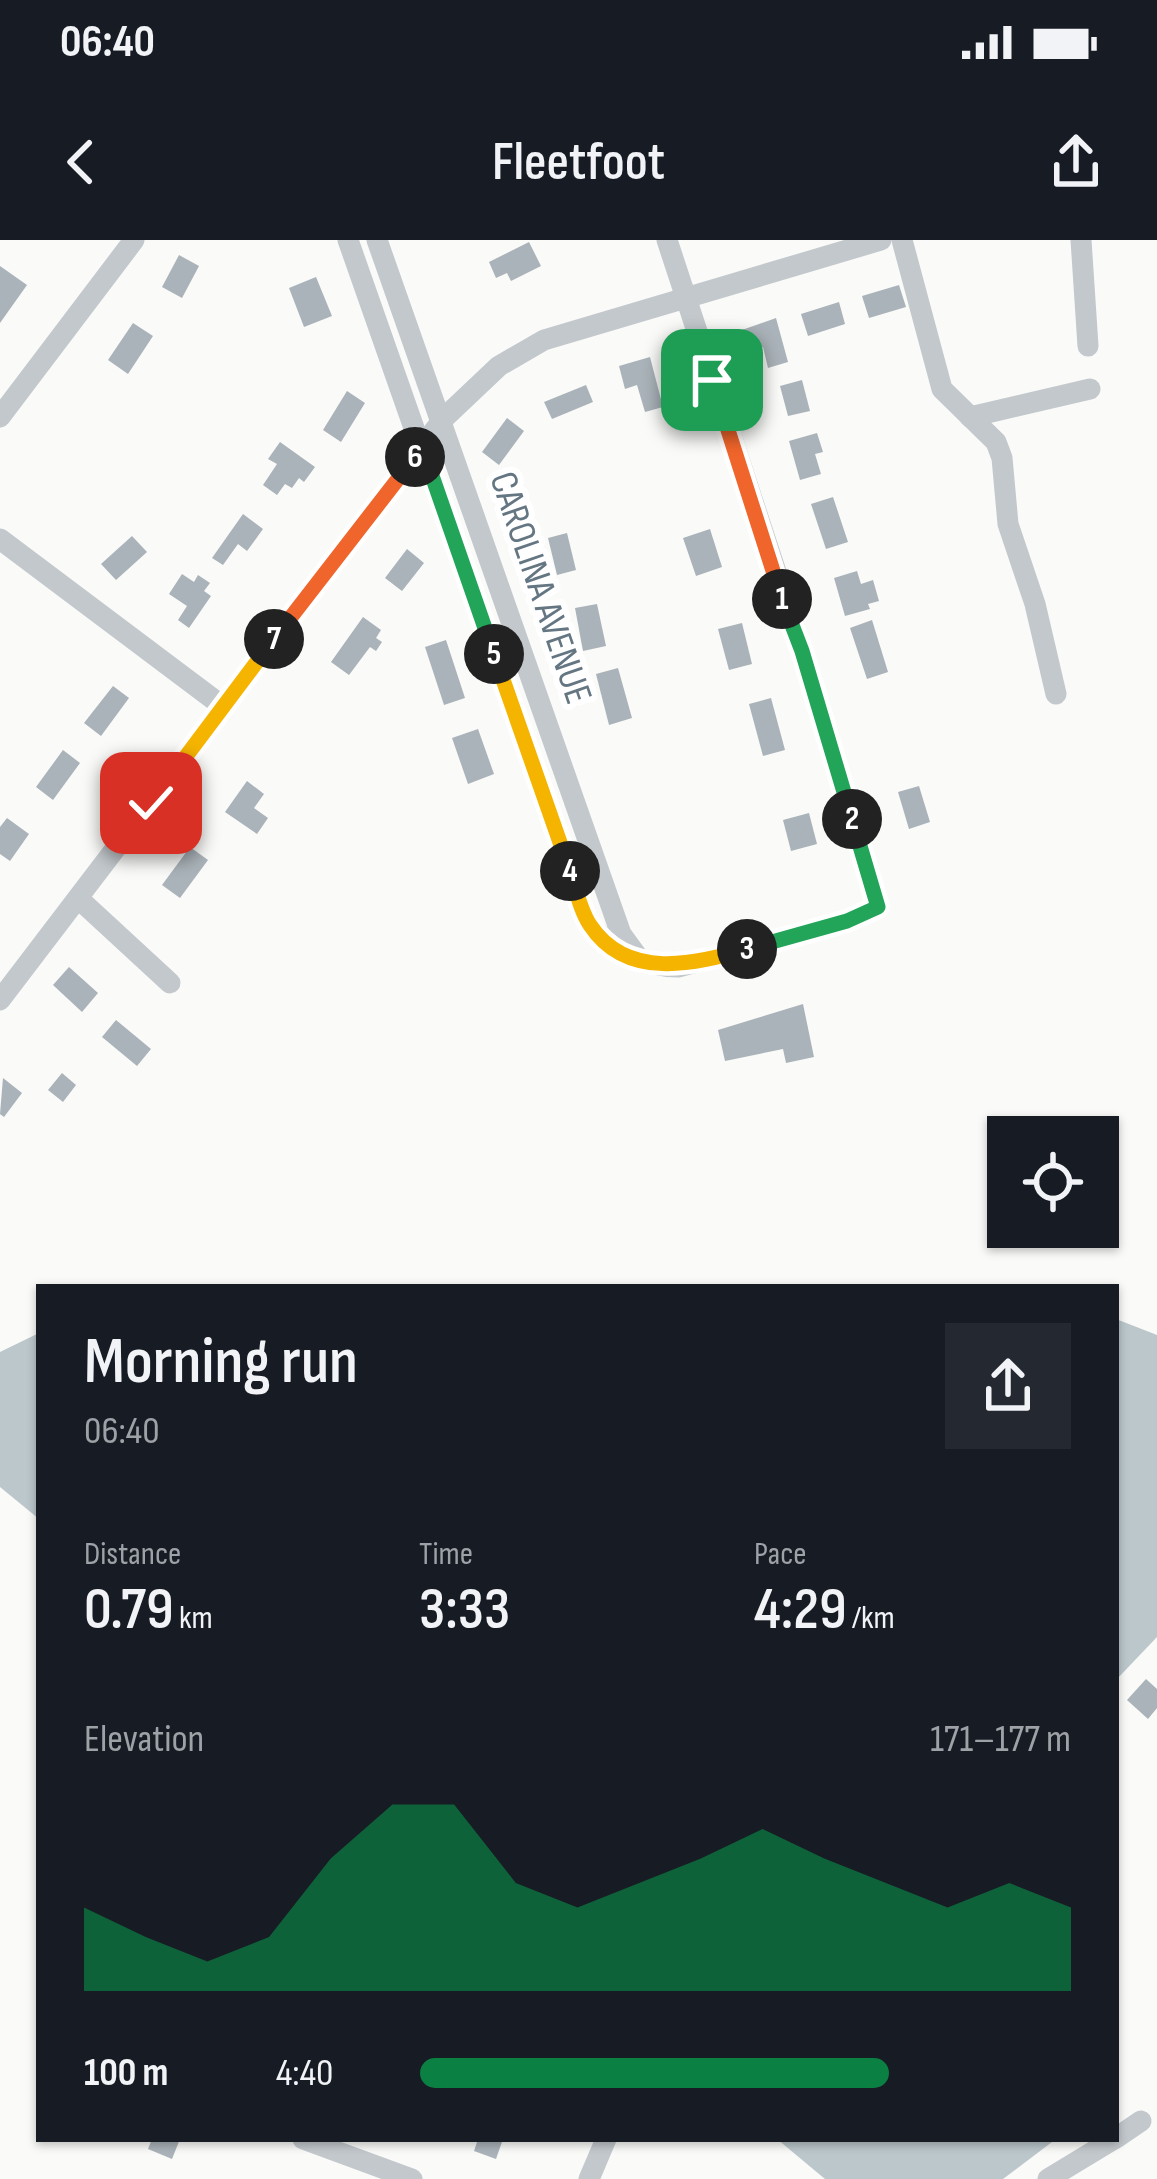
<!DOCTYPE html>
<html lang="en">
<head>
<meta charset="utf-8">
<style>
	:root { --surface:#171b24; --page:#242831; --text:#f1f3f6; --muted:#9ea1a6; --accent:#0b8043 }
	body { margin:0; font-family:"Sofia Sans Condensed",sans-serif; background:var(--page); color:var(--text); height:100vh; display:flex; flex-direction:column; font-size:45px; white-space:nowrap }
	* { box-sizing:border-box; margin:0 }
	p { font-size:39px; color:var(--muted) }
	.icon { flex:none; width:66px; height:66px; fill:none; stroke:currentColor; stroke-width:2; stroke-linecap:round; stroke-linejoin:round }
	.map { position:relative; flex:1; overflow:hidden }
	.drawer { position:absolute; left:36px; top:1044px; width:1083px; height:858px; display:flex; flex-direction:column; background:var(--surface); border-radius:0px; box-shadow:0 3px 9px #0004 }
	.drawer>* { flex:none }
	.buttons { position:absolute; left:987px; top:876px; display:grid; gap:24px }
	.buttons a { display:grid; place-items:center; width:132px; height:132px; border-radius:0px; background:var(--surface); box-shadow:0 3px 9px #0004; font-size:60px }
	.pin { position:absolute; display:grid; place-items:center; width:102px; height:102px; color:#fff; margin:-51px; border-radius:24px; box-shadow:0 6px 18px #0006 }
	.km { position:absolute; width:60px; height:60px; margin:-30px; border-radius:50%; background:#222; color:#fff; font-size:33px; line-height:60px; text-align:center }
	.round { display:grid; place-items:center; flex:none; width:126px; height:126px; border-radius:0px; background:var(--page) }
	.overview { display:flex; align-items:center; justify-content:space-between; height:204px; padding:0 48px }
	h1 { font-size:66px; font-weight:600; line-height:90px }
	.metrics { display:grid; grid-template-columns:repeat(3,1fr); gap:18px; height:204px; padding:12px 48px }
	.metrics div { display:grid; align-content:center }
	.metrics b { font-size:60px; font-weight:600 }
	.metrics small { font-size:33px; font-weight:400 }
	.metrics p { font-size:33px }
	.chart { height:336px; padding:24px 48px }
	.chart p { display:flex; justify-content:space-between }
	.chart svg { width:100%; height:216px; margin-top:12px; fill:var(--accent); opacity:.7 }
	ul { padding:0 48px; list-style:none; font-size:39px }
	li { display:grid; grid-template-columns:192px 144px 1fr; align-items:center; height:90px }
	li i { height:30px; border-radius:15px; background:var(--accent) }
	.status { display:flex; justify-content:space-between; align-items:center; height:84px; padding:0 60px; background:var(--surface); direction:ltr }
	.status svg { height:33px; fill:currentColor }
	header { display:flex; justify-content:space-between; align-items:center; height:156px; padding:0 48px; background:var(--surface); font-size:54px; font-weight:600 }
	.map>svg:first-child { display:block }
</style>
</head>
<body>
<div class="status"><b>06:40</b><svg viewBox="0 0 49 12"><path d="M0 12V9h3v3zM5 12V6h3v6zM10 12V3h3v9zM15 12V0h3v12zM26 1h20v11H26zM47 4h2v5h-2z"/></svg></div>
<header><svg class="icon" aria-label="back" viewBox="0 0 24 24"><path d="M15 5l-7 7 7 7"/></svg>Fleetfoot<svg class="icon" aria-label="share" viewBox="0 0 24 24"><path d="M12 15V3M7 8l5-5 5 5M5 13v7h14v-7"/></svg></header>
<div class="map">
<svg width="1157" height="1939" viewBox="0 0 1157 1939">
	<rect width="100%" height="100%" fill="#fafaf8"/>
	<!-- water -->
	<g fill="#bbc7cb">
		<polygon points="1116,1079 1157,1095 1157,1397 1116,1440"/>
		<polygon points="39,1093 39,1279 0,1247 0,1112"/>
		<polygon points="777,1899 1056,1899 1003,1939 825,1939"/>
	</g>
	<!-- building -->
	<g fill="#aab3b9">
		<polygon points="529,2 541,26 511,41 507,33 496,38 489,22"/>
		<polygon points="179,15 199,26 182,58 162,47"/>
		<polygon points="0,26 27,45 0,83"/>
		<polygon points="316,37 332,76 304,87 289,48"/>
		<polygon points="899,45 906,67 869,78 862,56"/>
		<polygon points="839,62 845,84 808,96 801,74"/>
		<polygon points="776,78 788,122 768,128 763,107 744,112 739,91"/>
		<polygon points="133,83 153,96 128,134 108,120"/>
		<polygon points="650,117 663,167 645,172 637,145 625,149 619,126"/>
		<polygon points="802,140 810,171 788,176 780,146"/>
		<polygon points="586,145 593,162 552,179 544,162"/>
		<polygon points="347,151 365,163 341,202 323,190"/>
		<polygon points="507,178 524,191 499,225 482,212"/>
		<polygon points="817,193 823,212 815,214 821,234 800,240 789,201"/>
		<polygon points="280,202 315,227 304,242 299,238 292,248 285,244 277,255 263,245 277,224 268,219"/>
		<polygon points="833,257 848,302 826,309 811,264"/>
		<polygon points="243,274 263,289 247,311 238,304 223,325 212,318"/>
		<polygon points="710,289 722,327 696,336 683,298"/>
		<polygon points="567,293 576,330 557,335 548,298"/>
		<polygon points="132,296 147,312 116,340 101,324"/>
		<polygon points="407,309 424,323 402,351 385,338"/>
		<polygon points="857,331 861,344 873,340 879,361 868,364 870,369 845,376 834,338"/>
		<polygon points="182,334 194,342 198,335 210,343 204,351 211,356 189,388 178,380 187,366 169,354"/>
		<polygon points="597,364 606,406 583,411 575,368"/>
		<polygon points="363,377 381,390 376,398 382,402 376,411 370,407 349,435 331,422"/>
		<polygon points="872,380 888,432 867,439 850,388"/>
		<polygon points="742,383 752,424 729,430 718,389"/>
		<polygon points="446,400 465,458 444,465 425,407"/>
		<polygon points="618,428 632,478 609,485 596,434"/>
		<polygon points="113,446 129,458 101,496 84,483"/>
		<polygon points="771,458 785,510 763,516 749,464"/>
		<polygon points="478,489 494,534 468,544 452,498"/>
		<polygon points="63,510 80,523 53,560 36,547"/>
		<polygon points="247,541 264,554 254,568 268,578 257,594 225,572"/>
		<polygon points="919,546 930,582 909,589 898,552"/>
		<polygon points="809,573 817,604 791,611 783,580"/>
		<polygon points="7,578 29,594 10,621 0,614 0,587"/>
		<polygon points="190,607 208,620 180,658 162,645"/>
		<polygon points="69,727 98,753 82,772 53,745"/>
		<polygon points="803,764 814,817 786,823 783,809 725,821 718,790"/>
		<polygon points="116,780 151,809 137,826 102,797"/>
		<polygon points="62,833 76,845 63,862 48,850"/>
		<polygon points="3,838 22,853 4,877 0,874"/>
		<polygon points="1146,1439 1157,1449 1157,1468 1148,1479 1127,1460"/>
		<polygon points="152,1899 180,1899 172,1919 148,1909"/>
		<polygon points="478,1899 503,1899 496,1919 474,1911"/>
	</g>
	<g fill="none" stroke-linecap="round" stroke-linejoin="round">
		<!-- minor -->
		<g stroke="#c3c8cc" stroke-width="21">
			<path d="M348 0 587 681C608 708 644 727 678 727L847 681 878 667 802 411 667 0"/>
			<polyline points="377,0 621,694 637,716"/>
			<polyline points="902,0 942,149 996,202 1002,218 1008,284 1035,364 1056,454"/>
			<polyline points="1081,0 1088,106"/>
			<polyline points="0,177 134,0"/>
			<polyline points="970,177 1090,149"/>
			<polyline points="0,299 221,465"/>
			<polyline points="80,660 170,743"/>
			<polyline points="0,760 443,179 499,126 544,100 881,0"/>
			<polyline points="1116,1898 1141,1881"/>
			<polyline points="303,1899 412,1939"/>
			<polyline points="589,1939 606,1899"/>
			<polyline points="1048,1939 1114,1899"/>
		</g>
	</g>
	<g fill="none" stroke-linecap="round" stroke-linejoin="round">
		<defs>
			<polyline id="split-1" points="712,140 782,359"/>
			<polyline id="split-2" points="782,359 802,411 852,579"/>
			<polyline id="split-3" points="747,709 847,681 878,667 852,579"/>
			<path id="split-4" d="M570 631C576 649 580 670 590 685 627 741 695 724 747 709"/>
			<polyline id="split-5" points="494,414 570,631"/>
			<polyline id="split-6" points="415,217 422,207 494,414"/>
			<polyline id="split-7" points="274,399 415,217"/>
			<polyline id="split-8" points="151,563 274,399"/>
		</defs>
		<!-- split-1 casing -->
		<use href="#split-1" stroke="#fff" stroke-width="24"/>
		<!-- split-2 casing -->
		<use href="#split-2" stroke="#fff" stroke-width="24"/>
		<!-- split-3 casing -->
		<use href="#split-3" stroke="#fff" stroke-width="24"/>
		<!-- split-4 casing -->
		<use href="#split-4" stroke="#fff" stroke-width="24"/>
		<!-- split-5 casing -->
		<use href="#split-5" stroke="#fff" stroke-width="24"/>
		<!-- split-6 casing -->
		<use href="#split-6" stroke="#fff" stroke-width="24"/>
		<!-- split-7 casing -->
		<use href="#split-7" stroke="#fff" stroke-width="24"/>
		<!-- split-8 casing -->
		<use href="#split-8" stroke="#fff" stroke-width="24"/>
		<!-- split-1 -->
		<use href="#split-1" stroke="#f0652b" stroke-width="15"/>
		<!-- split-2 -->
		<use href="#split-2" stroke="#22a559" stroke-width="15"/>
		<!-- split-3 -->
		<use href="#split-3" stroke="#22a559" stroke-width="15"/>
		<!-- split-4 -->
		<use href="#split-4" stroke="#f5b400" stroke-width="15"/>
		<!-- split-5 -->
		<use href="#split-5" stroke="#f5b400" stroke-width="15"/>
		<!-- split-6 -->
		<use href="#split-6" stroke="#22a559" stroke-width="15"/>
		<!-- split-7 -->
		<use href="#split-7" stroke="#f0652b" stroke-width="15"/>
		<!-- split-8 -->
		<use href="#split-8" stroke="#f5b400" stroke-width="15"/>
	</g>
	<g text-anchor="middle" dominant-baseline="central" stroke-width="12" stroke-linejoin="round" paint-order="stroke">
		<!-- street labels -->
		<g font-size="39" fill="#657683" stroke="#fff">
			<text transform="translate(540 348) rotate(71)">CAROLINA AVENUE</text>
		</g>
	</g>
</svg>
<div class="buttons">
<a><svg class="icon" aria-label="locate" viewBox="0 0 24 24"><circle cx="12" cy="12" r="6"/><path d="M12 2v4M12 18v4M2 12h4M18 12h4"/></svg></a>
</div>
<div class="pin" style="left:712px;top:140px;background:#1e9e55"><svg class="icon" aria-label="arrive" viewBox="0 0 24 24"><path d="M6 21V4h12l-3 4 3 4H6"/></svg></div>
<div class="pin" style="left:151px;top:563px;background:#d93025"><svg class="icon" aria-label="check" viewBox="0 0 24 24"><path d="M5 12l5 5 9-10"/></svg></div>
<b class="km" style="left:782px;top:359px">1</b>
<b class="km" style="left:852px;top:579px">2</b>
<b class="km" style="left:747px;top:709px">3</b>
<b class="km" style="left:570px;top:631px">4</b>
<b class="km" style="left:494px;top:414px">5</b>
<b class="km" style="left:415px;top:217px">6</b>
<b class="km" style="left:274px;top:399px">7</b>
<section class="drawer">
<div class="overview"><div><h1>Morning run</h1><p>06:40</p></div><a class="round"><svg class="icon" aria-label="share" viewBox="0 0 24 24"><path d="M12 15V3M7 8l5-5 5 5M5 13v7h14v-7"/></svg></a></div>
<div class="metrics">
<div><p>Distance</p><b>0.79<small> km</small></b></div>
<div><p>Time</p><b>3:33</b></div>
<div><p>Pace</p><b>4:29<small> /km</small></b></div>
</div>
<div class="chart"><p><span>Elevation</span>171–177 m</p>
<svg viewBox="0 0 160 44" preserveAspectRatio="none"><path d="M0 44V27L10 33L20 38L30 33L40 17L50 6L60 6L70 22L80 27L90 22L100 17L110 11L120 17L130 22L140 27L150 22L160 27V44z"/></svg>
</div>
<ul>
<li><b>100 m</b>4:40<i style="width:72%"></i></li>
</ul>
</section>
</div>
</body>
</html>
